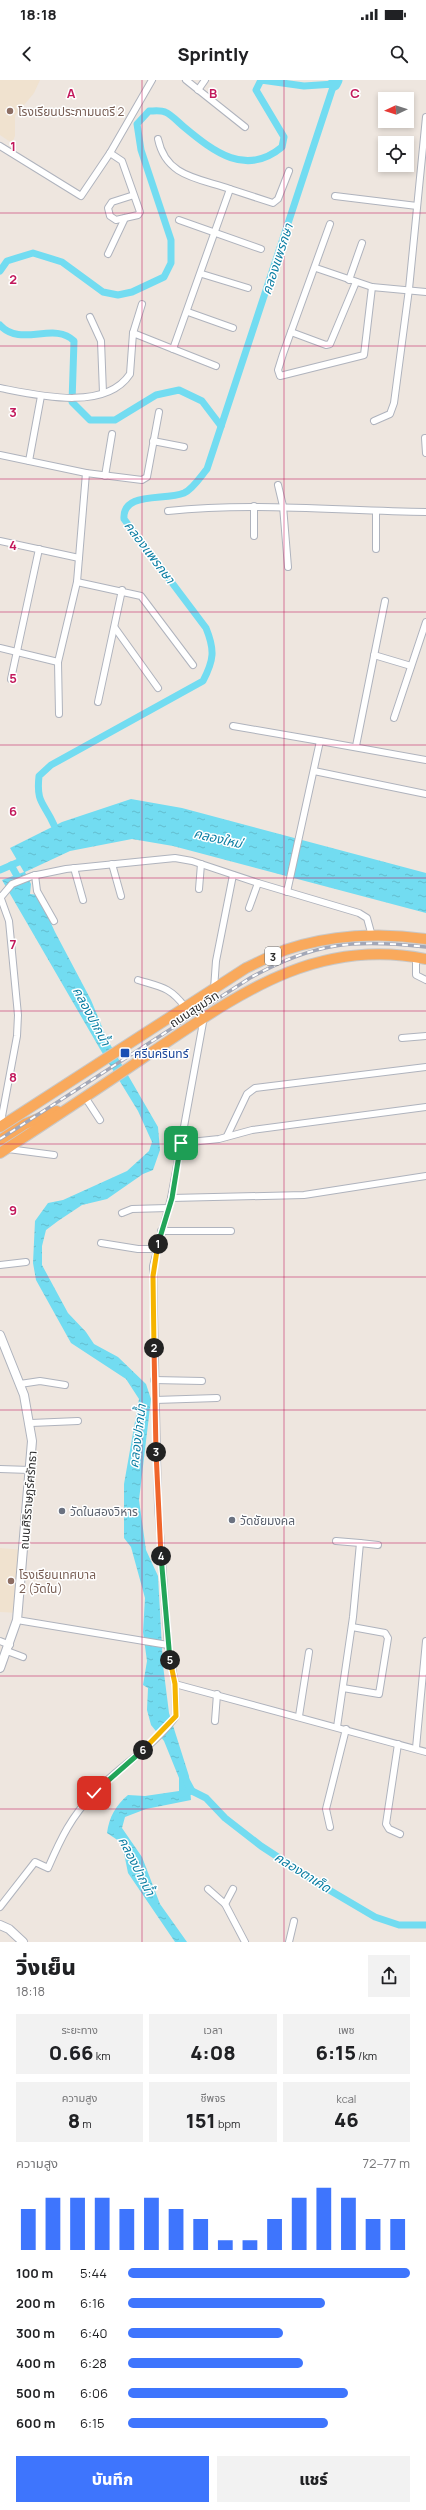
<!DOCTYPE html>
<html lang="th">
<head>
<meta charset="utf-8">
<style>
	:root { --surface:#fff; --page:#f2f2f2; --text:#202124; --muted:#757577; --accent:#3e75fd }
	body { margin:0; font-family:Manrope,"Noto Sans Thai",sans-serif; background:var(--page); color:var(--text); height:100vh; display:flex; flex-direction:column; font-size:15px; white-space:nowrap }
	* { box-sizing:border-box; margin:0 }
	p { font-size:13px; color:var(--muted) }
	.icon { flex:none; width:22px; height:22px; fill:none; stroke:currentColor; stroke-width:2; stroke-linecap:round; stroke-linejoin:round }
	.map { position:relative; height:1862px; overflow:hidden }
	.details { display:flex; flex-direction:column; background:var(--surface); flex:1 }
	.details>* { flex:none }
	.needle { width:26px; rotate:266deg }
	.tools { position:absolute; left:378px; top:12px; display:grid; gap:8px }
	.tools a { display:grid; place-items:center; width:36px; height:36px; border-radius:0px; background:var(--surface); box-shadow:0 2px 6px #0003; font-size:20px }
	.pin { position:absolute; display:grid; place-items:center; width:34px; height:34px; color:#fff; margin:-17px; border-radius:8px; box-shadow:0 2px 6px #0006 }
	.km { position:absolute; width:20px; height:20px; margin:-10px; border-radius:50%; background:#222; color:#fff; font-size:11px; line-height:20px; text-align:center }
	.round { display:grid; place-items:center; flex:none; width:42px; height:42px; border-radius:0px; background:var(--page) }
	.head { display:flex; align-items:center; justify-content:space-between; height:68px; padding:0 16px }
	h1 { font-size:22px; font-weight:800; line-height:30px }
	.metrics { display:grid; grid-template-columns:repeat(3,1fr); gap:6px; height:68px; padding:4px 16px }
	.metrics div { display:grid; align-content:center; border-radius:0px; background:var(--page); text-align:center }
	.metrics b { font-size:20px; font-weight:800 }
	.metrics small { font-size:11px; font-weight:400 }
	.metrics p { font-size:11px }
	.chart { height:112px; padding:8px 16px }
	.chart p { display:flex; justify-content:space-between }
	.chart svg { width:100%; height:72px; margin-top:4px; stroke:var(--accent); stroke-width:6 }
	.primary-button { display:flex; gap:8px; margin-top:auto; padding:8px 16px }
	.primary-button a { flex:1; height:46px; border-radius:0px; background:var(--accent); color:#fff; font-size:16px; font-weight:800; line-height:46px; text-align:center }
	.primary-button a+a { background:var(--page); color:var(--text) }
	ul { padding:0 16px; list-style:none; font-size:13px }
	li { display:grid; grid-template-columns:64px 48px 1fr; align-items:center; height:30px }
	li i { height:10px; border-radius:5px; background:var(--accent) }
	.status { display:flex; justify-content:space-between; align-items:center; height:28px; padding:0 20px; background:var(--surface); direction:ltr }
	.status svg { height:11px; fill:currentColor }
	header { display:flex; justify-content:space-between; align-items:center; height:52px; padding:0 16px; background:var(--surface); font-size:18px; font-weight:800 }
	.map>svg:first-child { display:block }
</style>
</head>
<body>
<div class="status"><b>18:18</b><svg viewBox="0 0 49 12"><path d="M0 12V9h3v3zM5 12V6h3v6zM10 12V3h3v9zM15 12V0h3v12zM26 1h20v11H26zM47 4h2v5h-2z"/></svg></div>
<header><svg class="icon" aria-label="back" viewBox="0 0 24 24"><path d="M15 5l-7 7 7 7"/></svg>Sprintly<svg class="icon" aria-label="search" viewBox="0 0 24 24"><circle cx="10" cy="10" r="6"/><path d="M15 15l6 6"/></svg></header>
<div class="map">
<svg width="426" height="1862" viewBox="0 0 426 1862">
	<defs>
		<pattern id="water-ripples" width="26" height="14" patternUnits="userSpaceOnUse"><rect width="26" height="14" fill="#72dcf1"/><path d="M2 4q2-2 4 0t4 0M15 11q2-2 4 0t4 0" fill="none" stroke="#63bdcf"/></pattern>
	</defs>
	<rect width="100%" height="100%" fill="#eee6df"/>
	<!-- education -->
	<g fill="#f0e2cf">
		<polygon points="0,0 40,0 34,13 15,36 15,56 12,63 0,55"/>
		<polygon points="0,1468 24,1470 19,1533 0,1532"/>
	</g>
	<!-- water -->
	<path fill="url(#water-ripples)" d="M131 719 182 728 426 793V833L173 766 132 759 70 771 25 792 31 804 30 814 38 815 55 852 91 920 107 959 158 1047 160 1070 153 1090 143 1094 107 1119 82 1125 58 1141 46 1150 42 1166V1185L68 1233 86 1252 94 1264 118 1277 146 1304 151 1319 139 1420 146 1470 158 1496 163 1585 169 1633 189 1696 191 1720 146 1729 125 1737 122 1748 142 1777 160 1824 187 1862H175L128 1793 122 1763 107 1753C109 1737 116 1725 128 1715L145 1716 179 1711V1698L164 1661 151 1645 147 1630 148 1608 143 1605 147 1581 143 1552 145 1518 131 1467 124 1458V1404L139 1319 126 1299 71 1263 36 1200 33 1183 35 1141 48 1123 63 1120 127 1091 149 1071 152 1062 138 1031 100 969 2 800 24 792 10 768 62 742Z"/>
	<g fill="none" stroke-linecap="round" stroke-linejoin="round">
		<!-- canal -->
		<g stroke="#72dcf1" stroke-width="7">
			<path d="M0 191 7 181 33 173 62 182 103 212 118 215 132 212 164 197 171 183V160L141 70 137 44 149 31C154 31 161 30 165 32 171 34 179 43 184 47 214 72 246 97 282 67L284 57 256 10 261 0 304 6 334 4 207 389C201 396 193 409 184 413 164 421 122 411 124 439L206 548C215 570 214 580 203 601L51 685 39 696C36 724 44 722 54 745"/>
			<path d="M0 245C21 268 54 241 74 261L72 322 90 340H115L156 315 179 310 202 321 221 346"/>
			<polyline points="11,785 21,803"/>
			<polyline points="0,790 28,778"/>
			<polyline points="192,1711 206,1718 225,1738 261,1766 319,1804 375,1837 399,1845 426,1845"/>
			<polyline points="182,1714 192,1711 185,1698"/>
		</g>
		<!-- river -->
		<polyline stroke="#72dcf1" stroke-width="13" points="334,4 336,0"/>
		<defs>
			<g id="minor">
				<polyline points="186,0 245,47"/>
				<polyline points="198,10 205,0"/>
				<polyline points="0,66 81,116 110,73 152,0"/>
				<polyline points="110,73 122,81 140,132 138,135 116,140 110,136 108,128 112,122 134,115"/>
				<polyline points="230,109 273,123 278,119 289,91"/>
				<polyline points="335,116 417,126"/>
				<polyline points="179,140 261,169"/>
				<polyline points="330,144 283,274 278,290 280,296 364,275 372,207"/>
				<polyline points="108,174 125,138"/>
				<polyline points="316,188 372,207 426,212"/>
				<polyline points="202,194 248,208"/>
				<polyline points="349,200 362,163"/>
				<polyline points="188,232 233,248"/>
				<polyline points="90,237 101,261 103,313"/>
				<polyline points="291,252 326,265 330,264 356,202"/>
				<polyline points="133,253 142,224"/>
				<polyline points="173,269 216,286"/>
				<path d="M0 308C36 315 105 332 130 294L133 253 173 269 230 109C198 98 166 97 158 59"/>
				<polyline points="374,341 390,334 394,323 409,209 426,37"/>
				<polyline points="425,358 426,373"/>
				<polyline points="153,361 184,367"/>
				<polyline points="0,375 86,393 142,400 147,397 159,332"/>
				<polyline points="29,381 41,316"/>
				<polyline points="105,396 112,354"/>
				<polyline points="278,405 283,426 288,487"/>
				<polyline points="254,426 254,456"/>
				<path d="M168 431C254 422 340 431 426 432"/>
				<polyline points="376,431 376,469"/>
				<polyline points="0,461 79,478"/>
				<polyline points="77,502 141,516 193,585"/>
				<polyline points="115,548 158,608"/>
				<polyline points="0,568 58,582"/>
				<polyline points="374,575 411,586"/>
				<polyline points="11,599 39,469"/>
				<polyline points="98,622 122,510"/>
				<polyline points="59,634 58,582 77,502 86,393"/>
				<polyline points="394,638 426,542"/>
				<polyline points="233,646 320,661"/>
				<polyline points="356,666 385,521"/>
				<polyline points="314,691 426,714"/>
				<polyline points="112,784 121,816"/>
				<polyline points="74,788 83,820"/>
				<polyline points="35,795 37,811 54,841"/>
				<polyline points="199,809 201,784"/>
				<polyline points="287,812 320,661 426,680"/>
				<polyline points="0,816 9,841 18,935 17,956 0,1047"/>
				<polyline points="1,817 12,804 32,796 66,789 175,778 192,781 258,803 359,833 367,838 372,856"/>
				<polyline points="249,828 258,803"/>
				<polyline points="416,877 416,895 426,900"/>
				<path d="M138 900C161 907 170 907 185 927"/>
				<polyline points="214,909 216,881 233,795"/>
				<polyline points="402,958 426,956"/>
				<polyline points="85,1017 100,1040"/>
				<polyline points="227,1056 247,1014 255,1008 426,987"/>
				<polyline points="181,1063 219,1059 252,1050 426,1027"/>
				<polyline points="8,1069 54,1075"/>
				<polyline points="171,1118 304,1115 426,1096"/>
				<polyline points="122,1133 132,1129 168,1128"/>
				<polyline points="161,1151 231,1151"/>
				<polyline points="101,1163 138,1169 157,1169"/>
				<polyline points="0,1185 26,1182"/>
				<polyline points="154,1300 202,1301"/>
				<polyline points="20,1304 40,1301 65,1305"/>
				<polyline points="155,1320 217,1318"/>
				<polyline points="31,1343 78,1341"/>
				<polyline points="0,1389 30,1390"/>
				<polyline points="336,1461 360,1463 353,1537 337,1647"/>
				<polyline points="360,1463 378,1465"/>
				<polyline points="17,1540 168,1565"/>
				<polyline points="0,1561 10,1565"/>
				<polyline points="7,1571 23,1577"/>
				<polyline points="175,1604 426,1672"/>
				<polyline points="343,1608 379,1614 388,1558 385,1553 352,1547"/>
				<polyline points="299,1636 309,1572"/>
				<polyline points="215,1641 217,1614"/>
				<polyline points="398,1664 386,1744 389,1749 400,1754"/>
				<polyline points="416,1668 426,1561"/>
				<polyline points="330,1747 326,1729 346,1649"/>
				<polyline points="208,1809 225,1824 245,1862"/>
				<polyline points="225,1824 233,1809"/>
				<path d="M0 1827 35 1782 48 1788C61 1758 71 1737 94 1713 119 1686 154 1667 176 1636L175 1604 168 1565 158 1425 153 1186 171 1118 204 937"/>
				<polyline points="289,1862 294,1841"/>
			</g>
			<g id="tertiary">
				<polyline points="0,1255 24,1315 32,1361 17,1540 0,1588"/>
				<polyline points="0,1845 9,1849 23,1862"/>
			</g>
			<g id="trunk">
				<path d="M0 1047 246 888C259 882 272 875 285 870 329 855 380 852 426 859"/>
				<polyline points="0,1060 25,1044 57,1031"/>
				<path d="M0 1073C49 1041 98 1009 146 976 234 918 313 856 426 879"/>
			</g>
		</defs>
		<!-- minor casing -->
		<use href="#minor" stroke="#afb3bd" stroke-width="8"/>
		<!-- tertiary casing -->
		<use href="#tertiary" stroke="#afb3bd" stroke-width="10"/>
		<!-- trunk casing -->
		<use href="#trunk" stroke="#c8c8c8" stroke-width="12"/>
		<!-- minor -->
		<use href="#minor" stroke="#fff" stroke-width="6"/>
		<!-- tertiary -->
		<use href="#tertiary" stroke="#fff" stroke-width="8"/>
		<!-- trunk -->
		<use href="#trunk" stroke="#f9a95c" stroke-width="10"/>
		<defs>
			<path id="rail" d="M0 1059 250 898C315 862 354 859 426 867"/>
		</defs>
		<!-- rail casing -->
		<use href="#rail" stroke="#a2a7b7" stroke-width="3.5"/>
		<!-- rail -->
		<use href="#rail" stroke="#fff" stroke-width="2" stroke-dasharray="6" stroke-linecap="butt"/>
	</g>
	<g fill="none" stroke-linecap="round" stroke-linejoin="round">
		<defs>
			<polyline id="split-1" points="158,1164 172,1118 181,1063"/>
			<polyline id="split-2" points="154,1268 153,1196 158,1164"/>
			<polyline id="split-3" points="154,1268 156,1372"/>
			<polyline id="split-4" points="156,1372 161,1476"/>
			<polyline id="split-5" points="161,1476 170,1580"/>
			<polyline id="split-6" points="143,1670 176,1636 175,1604 170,1580"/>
			<polyline id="split-7" points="94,1713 143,1670"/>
		</defs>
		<!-- split-1 casing -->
		<use href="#split-1" stroke="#fff" stroke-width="8"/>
		<!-- split-2 casing -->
		<use href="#split-2" stroke="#fff" stroke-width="8"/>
		<!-- split-3 casing -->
		<use href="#split-3" stroke="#fff" stroke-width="8"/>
		<!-- split-4 casing -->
		<use href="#split-4" stroke="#fff" stroke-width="8"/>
		<!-- split-5 casing -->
		<use href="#split-5" stroke="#fff" stroke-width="8"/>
		<!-- split-6 casing -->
		<use href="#split-6" stroke="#fff" stroke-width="8"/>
		<!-- split-7 casing -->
		<use href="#split-7" stroke="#fff" stroke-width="8"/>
		<!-- split-1 -->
		<use href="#split-1" stroke="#22a559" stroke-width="5"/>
		<!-- split-2 -->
		<use href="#split-2" stroke="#f5b400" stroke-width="5"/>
		<!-- split-3 -->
		<use href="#split-3" stroke="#f0652b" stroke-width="5"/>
		<!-- split-4 -->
		<use href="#split-4" stroke="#f0652b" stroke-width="5"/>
		<!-- split-5 -->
		<use href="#split-5" stroke="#22a559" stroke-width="5"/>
		<!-- split-6 -->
		<use href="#split-6" stroke="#f5b400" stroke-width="5"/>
		<!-- split-7 -->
		<use href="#split-7" stroke="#22a559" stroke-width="5"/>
	</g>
	<!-- grid -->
	<path fill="none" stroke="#c2185b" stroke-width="1" stroke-opacity="0.55" d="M142 0V1862M284 0V1862M0 133H426M0 266H426M0 399H426M0 532H426M0 665H426M0 798H426M0 931H426M0 1064H426M0 1197H426M0 1330H426M0 1463H426M0 1596H426M0 1729H426"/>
	<!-- markers -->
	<g fill="#8d6e63" stroke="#fff" stroke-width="1.5">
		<circle cx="10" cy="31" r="4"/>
		<circle cx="11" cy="1501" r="4"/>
	</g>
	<rect fill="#1a4fb4" stroke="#fff" stroke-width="1.5" x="120" y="968" width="10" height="10" rx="2"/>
	<g fill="#6b7280" stroke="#fff" stroke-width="1.5">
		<circle cx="62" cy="1431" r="4"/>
		<circle cx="232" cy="1440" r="4"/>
	</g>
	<g text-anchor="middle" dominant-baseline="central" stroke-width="3" stroke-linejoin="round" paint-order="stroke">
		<!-- shield labels -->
		<rect fill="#fff" stroke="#6c6c6c" stroke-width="1" x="265" y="867" width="16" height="18" rx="3"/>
		<g font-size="11" font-weight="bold" fill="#2d2d2d">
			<text x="273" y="876">3</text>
		</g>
		<!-- education labels -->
		<g font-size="12" fill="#785e54" stroke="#fff" text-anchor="start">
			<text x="18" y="31">โรงเรียนประภามนตรี 2</text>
			<text x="19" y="1494">โรงเรียนเทศบาล<tspan x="19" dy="14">2 (วัดใน)</tspan></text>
		</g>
		<!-- street labels -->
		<g font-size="12" fill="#2d2d2d" stroke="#fff">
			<text transform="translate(194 929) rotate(-33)">ถนนสุขุมวิท</text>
			<text transform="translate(28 1420) rotate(-85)">ถนนศิริราษฎร์ศรัทธา</text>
		</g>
		<!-- transit labels -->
		<g font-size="12" fill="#164399" stroke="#fff" text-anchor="start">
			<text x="134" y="973">ศรีนครินทร์</text>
		</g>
		<!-- worship labels -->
		<g font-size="12" fill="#5b616d" stroke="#fff" text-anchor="start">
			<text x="70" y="1431">วัดในสองวิหาร</text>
			<text x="240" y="1440">วัดชัยมงคล</text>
		</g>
		<!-- water labels -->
		<g font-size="13" font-style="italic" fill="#0b7ea3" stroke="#fff">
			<text transform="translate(277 179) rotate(-72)">คลองแพรกษา</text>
			<text transform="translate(150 472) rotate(53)">คลองแพรกษา</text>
			<text transform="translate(218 758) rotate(13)">คลองใหม่</text>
			<text transform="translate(92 936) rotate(62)">คลองปากน้ำ</text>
			<text transform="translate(137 1356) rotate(-83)">คลองปากน้ำ</text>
			<text transform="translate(137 1786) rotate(63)">คลองปากน้ำ</text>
			<text transform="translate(303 1792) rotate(32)">คลองตาเค็ด</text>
		</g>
	</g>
	<g font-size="13" text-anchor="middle" font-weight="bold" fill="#c2185b" stroke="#fff" stroke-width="3" stroke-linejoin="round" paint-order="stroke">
		<text x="71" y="18">A</text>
		<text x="213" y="18">B</text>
		<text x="355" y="18">C</text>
		<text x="13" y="71">1</text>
		<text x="13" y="204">2</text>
		<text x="13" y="337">3</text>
		<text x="13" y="470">4</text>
		<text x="13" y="603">5</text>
		<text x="13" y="736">6</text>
		<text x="13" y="869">7</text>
		<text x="13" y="1002">8</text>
		<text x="13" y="1135">9</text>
	</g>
</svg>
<div class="tools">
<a><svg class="needle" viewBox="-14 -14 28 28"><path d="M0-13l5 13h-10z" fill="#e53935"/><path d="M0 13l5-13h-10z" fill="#757577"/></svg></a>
<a><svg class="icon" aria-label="locate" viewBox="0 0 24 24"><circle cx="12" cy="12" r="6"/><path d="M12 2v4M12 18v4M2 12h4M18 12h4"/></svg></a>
</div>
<div class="pin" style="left:181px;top:1063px;background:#1e9e55"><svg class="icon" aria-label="arrive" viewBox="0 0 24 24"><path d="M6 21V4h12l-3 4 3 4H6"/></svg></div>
<div class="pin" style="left:94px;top:1713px;background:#d93025"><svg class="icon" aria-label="check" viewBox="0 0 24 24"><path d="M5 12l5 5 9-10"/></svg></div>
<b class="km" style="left:158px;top:1164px">1</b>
<b class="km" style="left:154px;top:1268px">2</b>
<b class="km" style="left:156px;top:1372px">3</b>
<b class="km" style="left:161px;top:1476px">4</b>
<b class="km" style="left:170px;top:1580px">5</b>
<b class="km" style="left:143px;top:1670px">6</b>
</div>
<section class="details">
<div class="head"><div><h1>วิ่งเย็น</h1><p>18:18</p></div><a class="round"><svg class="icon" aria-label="share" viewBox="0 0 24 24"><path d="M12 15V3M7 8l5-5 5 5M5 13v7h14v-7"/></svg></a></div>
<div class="metrics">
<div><p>ระยะทาง</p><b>0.66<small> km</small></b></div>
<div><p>เวลา</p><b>4:08</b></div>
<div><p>เพซ</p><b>6:15<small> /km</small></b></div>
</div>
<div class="metrics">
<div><p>ความสูง</p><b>8<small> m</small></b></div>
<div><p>ชีพจร</p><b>151<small> bpm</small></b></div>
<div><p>kcal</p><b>46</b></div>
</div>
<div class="chart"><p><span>ความสูง</span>72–77 m</p>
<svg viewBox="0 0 160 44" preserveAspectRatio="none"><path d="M5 44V19M15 44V12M25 44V12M35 44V12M45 44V19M55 44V12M65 44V19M75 44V25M85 44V38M95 44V38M105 44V25M115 44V12M125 44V6M135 44V12M145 44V25M155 44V25"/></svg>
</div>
<ul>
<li><b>100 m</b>5:44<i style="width:100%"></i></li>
<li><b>200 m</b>6:16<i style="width:70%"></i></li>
<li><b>300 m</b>6:40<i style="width:55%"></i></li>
<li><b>400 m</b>6:28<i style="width:62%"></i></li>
<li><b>500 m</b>6:06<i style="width:78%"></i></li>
<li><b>600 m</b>6:15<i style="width:71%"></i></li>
</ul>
<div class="primary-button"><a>บันทึก</a><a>แชร์</a></div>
</section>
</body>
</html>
